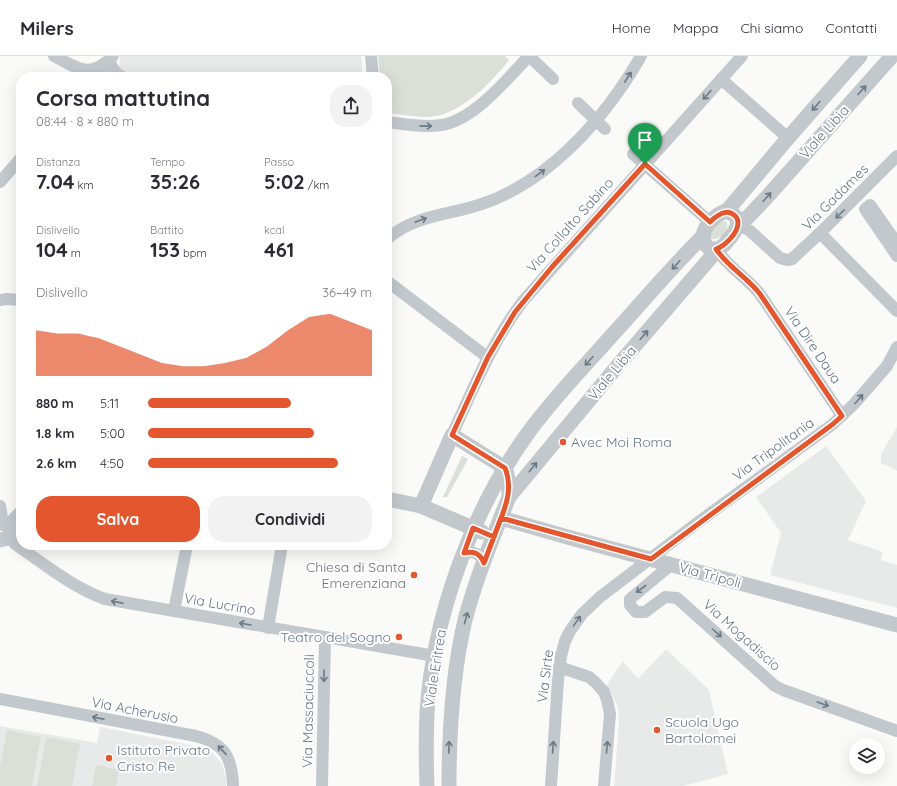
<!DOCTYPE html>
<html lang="it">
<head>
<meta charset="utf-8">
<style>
	:root { --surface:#fff; --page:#f2f2f3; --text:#2b2b33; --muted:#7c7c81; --line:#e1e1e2; --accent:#e4572e }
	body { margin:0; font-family:Quicksand,sans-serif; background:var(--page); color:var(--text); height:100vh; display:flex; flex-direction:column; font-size:15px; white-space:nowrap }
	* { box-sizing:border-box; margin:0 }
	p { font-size:13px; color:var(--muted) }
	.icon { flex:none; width:22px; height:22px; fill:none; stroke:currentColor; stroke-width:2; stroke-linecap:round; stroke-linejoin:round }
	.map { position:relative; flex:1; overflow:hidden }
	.sheet { position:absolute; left:16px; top:16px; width:376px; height:478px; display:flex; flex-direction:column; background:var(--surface); border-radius:16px; box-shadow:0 4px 16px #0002 }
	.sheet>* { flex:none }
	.controls { position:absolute; left:849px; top:682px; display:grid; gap:8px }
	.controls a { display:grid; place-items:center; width:36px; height:36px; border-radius:50%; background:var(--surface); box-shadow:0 4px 16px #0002; font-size:20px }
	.pin { position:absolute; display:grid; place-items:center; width:34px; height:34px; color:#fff; margin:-41px -17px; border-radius:50% 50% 50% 0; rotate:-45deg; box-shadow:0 0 4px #0007 }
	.pin .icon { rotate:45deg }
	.round { display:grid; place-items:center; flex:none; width:42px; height:42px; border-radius:16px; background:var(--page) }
	.summary { display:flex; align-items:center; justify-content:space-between; height:68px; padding:0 20px }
	h1 { font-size:22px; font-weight:700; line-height:30px }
	.metrics { display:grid; grid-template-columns:repeat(3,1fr); gap:6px; height:68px; padding:4px 20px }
	.metrics div { display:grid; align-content:center }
	.metrics b { font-size:20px; font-weight:700 }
	.metrics small { font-size:11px; font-weight:400 }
	.metrics p { font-size:11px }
	.chart { height:112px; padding:8px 20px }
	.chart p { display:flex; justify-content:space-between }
	.chart svg { width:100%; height:72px; margin-top:4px; fill:var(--accent); opacity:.7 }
	.cta { display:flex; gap:8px; margin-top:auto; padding:8px 20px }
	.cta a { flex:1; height:46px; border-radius:16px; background:var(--accent); color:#fff; font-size:16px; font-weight:700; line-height:46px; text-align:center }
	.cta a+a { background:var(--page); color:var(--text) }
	ul { padding:0 20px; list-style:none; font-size:13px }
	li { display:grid; grid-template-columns:64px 48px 1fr; align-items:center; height:30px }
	li i { height:10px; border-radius:5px; background:var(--accent) }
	header { display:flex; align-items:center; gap:24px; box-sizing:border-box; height:56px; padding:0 20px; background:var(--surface); border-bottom:1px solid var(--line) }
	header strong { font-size:19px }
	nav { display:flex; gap:22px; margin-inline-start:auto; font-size:14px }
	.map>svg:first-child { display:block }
</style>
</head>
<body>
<header>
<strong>Milers</strong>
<nav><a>Home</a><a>Mappa</a><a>Chi siamo</a><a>Contatti</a></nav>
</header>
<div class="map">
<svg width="897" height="730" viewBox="0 0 897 730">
	<rect width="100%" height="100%" fill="#fafaf8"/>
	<!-- built -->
	<g fill="#e8e9e9">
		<polygon points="120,0 361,0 363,21 132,21 119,10"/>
		<polygon points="897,371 897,415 881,407 881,398"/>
		<polygon points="826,390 866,445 848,484 883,496 881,504 897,509 897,552 770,519 781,477 756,441"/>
		<polygon points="666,593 709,634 728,718 683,730 614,730 619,666 618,652 612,638 606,630 623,605 638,623"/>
		<polygon points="0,670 97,687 100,671 186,688 212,696 222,708 226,723 226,730 0,730"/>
	</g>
	<!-- green -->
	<g fill="#dadfd7">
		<path d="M378 0H505L509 4C491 27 458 61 427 61 414 61 400 58 387 57V21H380Z"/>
		<path d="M723 165 727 166C729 175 721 184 712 183L710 181C711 174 716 168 723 165Z"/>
		<polygon points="462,400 468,403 447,441 443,441"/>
		<polygon points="7,674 41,681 32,730 0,730 0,711"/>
		<polygon points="46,681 80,688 72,730 37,730"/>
		<polygon points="96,709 119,714 116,730 92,730"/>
	</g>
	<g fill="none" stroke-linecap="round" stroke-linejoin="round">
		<!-- minor -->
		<g stroke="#c3c8cc" stroke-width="12">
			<path d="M54 0C79 13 90 23 113 0"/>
			<polyline points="371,0 373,21"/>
			<path d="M110 3C110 12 116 16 122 21"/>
			<polyline points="102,21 109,19 121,20"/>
			<polyline points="721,23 788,82"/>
			<polyline points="578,47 605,73"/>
			<path d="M387 66C405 68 424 72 442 69 475 63 507 23 529 0L553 23"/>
			<polyline points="633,98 710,166"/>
			<polyline points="0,126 21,102"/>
			<polyline points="738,168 750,175 780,202 787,204 792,203 820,177 897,100"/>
			<polyline points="820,177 897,255"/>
			<path d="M387 183C414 159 450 159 482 148 550 125 606 61 641 0"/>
			<polyline points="897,187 870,149 865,153 897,200"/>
			<path d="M716 193C728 211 747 222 760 238L842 360"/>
			<polyline points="387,225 487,301"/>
			<polyline points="0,244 7,243 21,244"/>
			<path d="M452 379C473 333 492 286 523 245L742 0"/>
			<polyline points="0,450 3,467"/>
			<path d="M9 480 15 488C44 508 72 531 105 543L435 600"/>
			<path d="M464 497C474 495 480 497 484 507"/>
			<polyline points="672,508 630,543 630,549 636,556 645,556 665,541 677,542 775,630 783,634 897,675"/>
			<polyline points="174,555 187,489"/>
			<polyline points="268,572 282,489"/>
			<polyline points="559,611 589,621 596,627 604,636 607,644 610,658 604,730"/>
			<path d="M0 643 196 680C225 688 232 701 233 730"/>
			<polyline points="322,730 325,581"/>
			<polyline points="551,730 558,624 561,600 565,585 570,575 582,558 600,541 697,467 833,368 854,348 887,310 897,291"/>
		</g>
		<!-- tertiary -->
		<g stroke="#c3c8cc" stroke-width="15">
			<path d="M723 156H729C744 163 737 174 728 184 726 187 722 191 719 192 715 194 712 193 709 192 694 180 711 162 723 156Z"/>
			<polyline points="726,156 788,82 860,0"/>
			<polyline points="738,168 748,161 767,141 892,0"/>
			<polyline points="509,441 620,307 712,200 716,193"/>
			<polyline points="387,443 421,450 482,476"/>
			<path d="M421 450 452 379 505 412C509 422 509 431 509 441 493 481 476 522 465 564 452 619 449 674 449 730"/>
			<polyline points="501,462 571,482 897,569"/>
			<polyline points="0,467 7,468 11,475 8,482 0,484"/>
			<polyline points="9,470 21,457"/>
			<path d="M427 730C426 705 426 681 427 656 433 561 472 454 528 377 554 341 585 310 614 277 643 245 672 211 703 180"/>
		</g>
	</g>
	<!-- one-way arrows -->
	<defs><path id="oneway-shaft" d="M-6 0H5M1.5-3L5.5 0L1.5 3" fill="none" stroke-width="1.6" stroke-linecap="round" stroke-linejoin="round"/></defs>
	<g stroke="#6a7a87">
		<use href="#oneway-shaft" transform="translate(628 21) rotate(-57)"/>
		<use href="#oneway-shaft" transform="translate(862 34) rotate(-48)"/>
		<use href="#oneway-shaft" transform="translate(707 39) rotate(132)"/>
		<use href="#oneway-shaft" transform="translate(816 50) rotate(131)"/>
		<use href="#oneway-shaft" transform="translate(426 70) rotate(1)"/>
		<use href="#oneway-shaft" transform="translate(540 117) rotate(-37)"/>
		<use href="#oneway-shaft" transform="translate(767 141) rotate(-48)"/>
		<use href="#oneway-shaft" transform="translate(840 158) rotate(135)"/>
		<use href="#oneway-shaft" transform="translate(421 164) rotate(-20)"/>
		<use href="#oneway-shaft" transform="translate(676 209) rotate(132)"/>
		<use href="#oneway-shaft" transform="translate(644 279) rotate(-49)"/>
		<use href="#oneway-shaft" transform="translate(589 305) rotate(132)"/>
		<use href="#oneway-shaft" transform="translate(859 343) rotate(-49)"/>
		<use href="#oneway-shaft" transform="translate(533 411) rotate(-51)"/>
		<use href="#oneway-shaft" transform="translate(641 533) rotate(143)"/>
		<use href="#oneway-shaft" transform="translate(117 546) rotate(-168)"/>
		<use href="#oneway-shaft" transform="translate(466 562) rotate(-75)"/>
		<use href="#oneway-shaft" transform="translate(577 565) rotate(-55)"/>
		<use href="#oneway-shaft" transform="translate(245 568) rotate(-170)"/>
		<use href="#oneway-shaft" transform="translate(717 577) rotate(42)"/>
		<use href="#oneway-shaft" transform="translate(324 620) rotate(91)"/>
		<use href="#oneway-shaft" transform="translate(823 648) rotate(20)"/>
		<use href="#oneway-shaft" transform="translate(98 662) rotate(-169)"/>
		<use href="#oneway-shaft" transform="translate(449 691) rotate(-88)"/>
		<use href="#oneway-shaft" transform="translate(553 691) rotate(-86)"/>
		<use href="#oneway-shaft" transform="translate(607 691) rotate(-85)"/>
		<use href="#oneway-shaft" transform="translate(222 694) rotate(-133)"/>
	</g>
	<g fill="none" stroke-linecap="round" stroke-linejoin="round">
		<defs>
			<path id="route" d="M645 108 552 211 515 256 488 301 452 379 505 412C515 436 502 458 494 481L473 472 464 497C474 495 480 497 484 507L501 462 651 503 833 368 842 360 760 238C747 221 728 211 716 193 725 190 738 177 738 167 738 164 737 161 734 159 726 152 716 160 710 166L645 108"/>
		</defs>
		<!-- route casing -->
		<use href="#route" stroke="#fff" stroke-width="8"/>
		<!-- route -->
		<use href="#route" stroke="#e4572e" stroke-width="5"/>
	</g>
	<!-- markers -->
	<g fill="#e4572e" stroke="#fff" stroke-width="1.5">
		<circle cx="563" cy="386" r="4"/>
		<circle cx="414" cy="519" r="4"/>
		<circle cx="399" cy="581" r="4"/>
		<circle cx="657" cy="674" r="4"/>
		<circle cx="109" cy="702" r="4"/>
	</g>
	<g text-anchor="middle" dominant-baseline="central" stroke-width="4" stroke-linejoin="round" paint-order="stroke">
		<!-- street labels -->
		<g font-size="14" fill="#657683" stroke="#fff">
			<text transform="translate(824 76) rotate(-48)">Viale Libia</text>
			<text transform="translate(835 141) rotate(-45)">Via Gadames</text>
			<text transform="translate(570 169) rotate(-48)">Via Collalto Sabino</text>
			<text transform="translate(813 289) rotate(56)">Via Dire Daua</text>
			<text transform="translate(612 317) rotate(-50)">Viale Libia</text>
			<text transform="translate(773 393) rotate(-36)">Via Tripolitania</text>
			<text transform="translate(710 519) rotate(15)">Via Tripoli</text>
			<text transform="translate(220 548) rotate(10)">Via Lucrino</text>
			<text transform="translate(742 579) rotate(42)">Via Mogadiscio</text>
			<text transform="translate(435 612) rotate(-81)">Viale Eritrea</text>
			<text transform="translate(545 620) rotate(-83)">Via Sirte</text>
			<text transform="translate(135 654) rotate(11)">Via Acherusio</text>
			<text transform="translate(308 655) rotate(-89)">Via Massaciuccoli</text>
		</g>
		<!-- poi labels -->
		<g font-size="14" fill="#657683" stroke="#fff" text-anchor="start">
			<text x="571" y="386">Avec Moi Roma</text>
			<text x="406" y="511" text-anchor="end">Chiesa di Santa<tspan x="406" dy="16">Emerenziana</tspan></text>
			<text x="391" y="581" text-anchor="end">Teatro del Sogno</text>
			<text x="665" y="666">Scuola Ugo<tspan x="665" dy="16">Bartolomei</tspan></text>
			<text x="117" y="694">Istituto Privato<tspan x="117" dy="16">Cristo Re</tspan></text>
		</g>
	</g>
</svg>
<div class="controls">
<a><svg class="icon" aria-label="layers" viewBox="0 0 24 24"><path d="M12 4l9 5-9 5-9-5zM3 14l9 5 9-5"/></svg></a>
</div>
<div class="pin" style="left:645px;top:108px;background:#1e9e55"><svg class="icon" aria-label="arrive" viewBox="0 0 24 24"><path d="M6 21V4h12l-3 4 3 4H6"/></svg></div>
<section class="sheet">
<div class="summary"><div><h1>Corsa mattutina</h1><p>08:44 · 8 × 880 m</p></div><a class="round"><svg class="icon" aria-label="share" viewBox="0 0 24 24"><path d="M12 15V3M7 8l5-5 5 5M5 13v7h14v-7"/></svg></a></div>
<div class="metrics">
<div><p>Distanza</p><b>7.04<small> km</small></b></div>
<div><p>Tempo</p><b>35:26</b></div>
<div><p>Passo</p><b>5:02<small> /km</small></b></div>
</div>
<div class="metrics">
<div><p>Dislivello</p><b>104<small> m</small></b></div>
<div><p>Battito</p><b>153<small> bpm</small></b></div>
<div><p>kcal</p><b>461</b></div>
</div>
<div class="chart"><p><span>Dislivello</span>36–49 m</p>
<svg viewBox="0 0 160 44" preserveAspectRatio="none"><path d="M0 44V16L10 18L20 18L30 21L40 26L50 31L60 36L70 38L80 38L90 36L100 33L110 26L120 16L130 8L140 6L150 11L160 16V44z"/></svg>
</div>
<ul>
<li><b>880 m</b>5:11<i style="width:64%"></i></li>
<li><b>1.8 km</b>5:00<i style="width:74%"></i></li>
<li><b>2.6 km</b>4:50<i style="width:85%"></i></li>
</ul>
<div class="cta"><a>Salva</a><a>Condividi</a></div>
</section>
</div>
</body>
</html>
